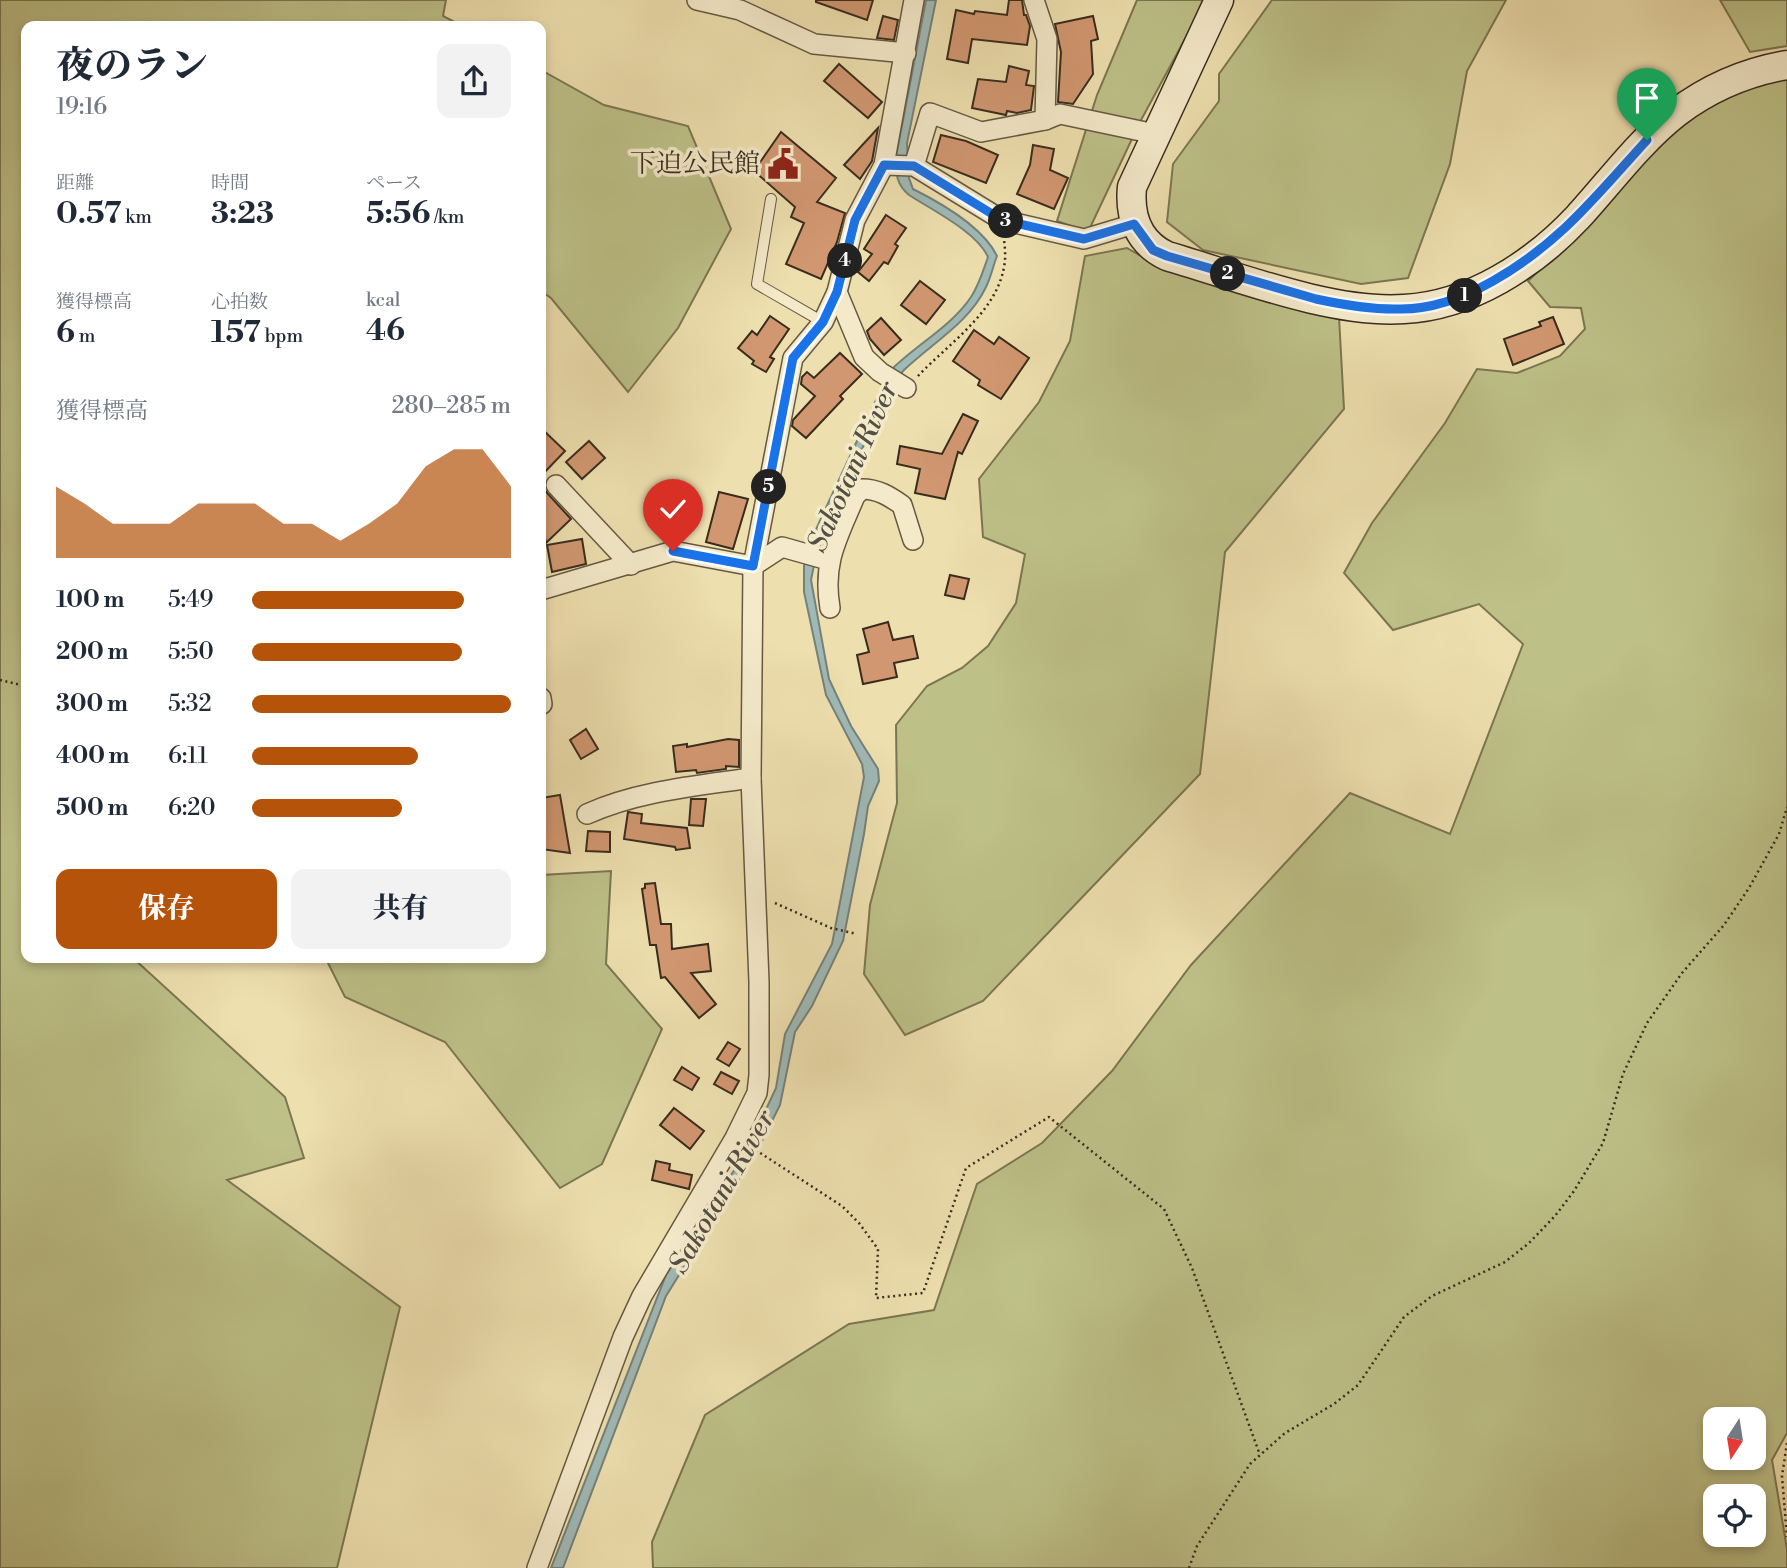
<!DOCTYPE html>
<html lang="ja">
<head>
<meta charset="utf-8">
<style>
	:root { --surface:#fff; --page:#f2f2f3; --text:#1f2937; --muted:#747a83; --accent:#b45309 }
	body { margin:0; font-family:"Libre Bodoni","Noto Serif JP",serif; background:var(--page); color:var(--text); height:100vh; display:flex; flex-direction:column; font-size:26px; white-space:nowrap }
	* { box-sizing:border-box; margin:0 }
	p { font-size:23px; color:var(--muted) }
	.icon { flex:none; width:38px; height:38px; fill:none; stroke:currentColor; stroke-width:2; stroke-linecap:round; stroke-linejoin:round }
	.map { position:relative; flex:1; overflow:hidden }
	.details { position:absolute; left:21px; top:21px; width:525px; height:942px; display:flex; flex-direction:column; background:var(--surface); border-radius:14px; box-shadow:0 4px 10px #0003 }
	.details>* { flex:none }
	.needle { width:46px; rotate:192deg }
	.tools { position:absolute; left:1703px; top:1407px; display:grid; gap:14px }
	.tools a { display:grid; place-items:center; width:63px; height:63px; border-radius:14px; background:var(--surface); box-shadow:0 4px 10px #0003; font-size:35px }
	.pin { position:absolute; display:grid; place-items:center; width:60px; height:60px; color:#fff; margin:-72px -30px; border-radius:50% 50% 50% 0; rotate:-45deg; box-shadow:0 0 7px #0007 }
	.pin .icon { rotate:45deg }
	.km { position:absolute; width:35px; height:35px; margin:-18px; border-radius:50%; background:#222; color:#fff; font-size:19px; line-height:35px; text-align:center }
	.round { display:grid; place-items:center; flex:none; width:74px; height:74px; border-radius:14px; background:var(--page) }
	.head { display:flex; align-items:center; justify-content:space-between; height:119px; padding:0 35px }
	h1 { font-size:38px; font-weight:800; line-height:52px }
	.metrics { display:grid; grid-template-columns:repeat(3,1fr); gap:10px; height:119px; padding:7px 35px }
	.metrics div { display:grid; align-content:center }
	.metrics b { font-size:30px; font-weight:800 }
	.metrics small { font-size:19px; font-weight:400 }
	.metrics p { font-size:19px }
	.chart { height:196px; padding:14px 35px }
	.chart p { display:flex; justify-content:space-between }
	.chart svg { width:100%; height:126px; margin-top:7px; fill:var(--accent); opacity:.7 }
	.button { display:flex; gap:14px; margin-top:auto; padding:14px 35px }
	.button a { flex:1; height:80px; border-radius:14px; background:var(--accent); color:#fff; font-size:28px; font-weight:800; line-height:80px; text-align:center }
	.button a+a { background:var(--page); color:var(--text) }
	ul { padding:0 35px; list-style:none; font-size:23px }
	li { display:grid; grid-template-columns:112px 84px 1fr; align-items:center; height:52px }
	li i { height:18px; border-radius:9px; background:var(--accent) }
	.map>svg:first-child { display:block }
</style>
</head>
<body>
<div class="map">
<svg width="1787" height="1568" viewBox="0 0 1787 1568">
	<rect width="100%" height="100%" fill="#eedfae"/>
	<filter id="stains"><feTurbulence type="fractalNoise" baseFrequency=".00286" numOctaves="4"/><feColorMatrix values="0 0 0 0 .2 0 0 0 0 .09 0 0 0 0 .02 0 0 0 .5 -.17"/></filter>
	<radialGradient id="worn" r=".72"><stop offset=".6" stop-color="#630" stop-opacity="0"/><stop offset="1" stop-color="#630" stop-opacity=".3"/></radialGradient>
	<!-- green -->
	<g fill="#bdc087" stroke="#7b7652" stroke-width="2" fill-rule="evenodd">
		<polygon points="0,0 446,0 443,16 462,26 26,26 26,957 132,957 285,1097 304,1158 227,1180 400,1307 337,1568 0,1568"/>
		<polygon points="1137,0 1206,0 1140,122 1088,232 1057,221 1097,95"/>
		<polygon points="1272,0 1506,0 1467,71 1450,164 1408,278 1361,284 1203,250 1167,222 1173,164 1219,101 1219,74"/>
		<polygon points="1720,0 1787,0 1787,46 1750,52"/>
		<polygon points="541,70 604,105 688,126 731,229 678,328 628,392 551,298 541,291"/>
		<path d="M1787 76V1433L1772 1460 1787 1549V1568H653L652 1542 705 1415 849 1324 934 1310 977 1184 1042 1143 1112 1071 1191 965 1350 793 1450 834 1523 644 1479 604 1393 630 1344 573 1372 523 1445 423 1477 369 1517 373 1560 356 1585 329 1581 308 1550 307 1528 281 1591 221 1648 152 1687 120 1741 90ZM1715 1419H1754V1458H1715ZM1715 1496H1754V1535H1715Z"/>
		<polygon points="1127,248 1148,260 1339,317 1344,409 1225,552 1200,774 983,1001 905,1035 864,974 870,905 897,803 896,725 927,686 962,668 988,646 1016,603 1025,554 983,537 979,479 1039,402 1070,341 1085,256"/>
		<polygon points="611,871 606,964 662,1029 602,1164 560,1188 445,1042 345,997 325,957 541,957 541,875"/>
	</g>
	<!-- water -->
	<path fill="#9fb9b6" stroke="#768179" stroke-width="2" d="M926 0H936L907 143 909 178 913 189C941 203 983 227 997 256 993 266 991 277 986 287 969 323 932 343 904 370 887 388 878 414 868 436 847 483 820 528 811 580L829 679 851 726 878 769 879 781 868 806 864 834 843 941 812 1006 795 1032 780 1105 760 1145 666 1296 563 1568H551L666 1275 746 1152 776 1088 785 1034 832 944 864 777 862 764 826 695 804 592V566L817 527 889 372C914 346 951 327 971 297 979 285 983 271 988 257 977 232 932 210 909 195 896 184 896 174 896 157Z"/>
	<!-- building -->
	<g fill="#d19770" stroke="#392c1e" stroke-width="2">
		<polygon points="816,0 873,0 867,20 816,2"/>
		<polygon points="1009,0 1022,0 1024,15 1026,15 1030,26 1027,45 972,39 968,63 947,59 956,10 974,14 975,11 1007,15"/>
		<polygon points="883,16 898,20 894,40 877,38"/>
		<polygon points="1093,16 1098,39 1091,41 1093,74 1073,104 1058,102 1061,52 1055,24"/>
		<polygon points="839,64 882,102 868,118 824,81"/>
		<polygon points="1009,66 1029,71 1026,85 1034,86 1031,110 1017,113 1007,111 1006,115 972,108 978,79 1006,82"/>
		<polygon points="878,128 872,161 860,179 844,165"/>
		<polygon points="781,132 836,178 817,202 845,213 837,242 821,279 786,264 804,223 791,217 795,207 754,171"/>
		<polygon points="941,135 966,141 998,155 986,183 933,162"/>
		<polygon points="1033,145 1054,149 1050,170 1068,178 1054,209 1017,194 1030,165"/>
		<polygon points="886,215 906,228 895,244 898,246 888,264 884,262 869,281 858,272 872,254 864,249"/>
		<polygon points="920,281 945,300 926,324 901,305"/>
		<polygon points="770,316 789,329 770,357 774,359 766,372 752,364 754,361 738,348 752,331 757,335"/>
		<polygon points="1553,317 1564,344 1513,365 1504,339 1541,326 1539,322"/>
		<polygon points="881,318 901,340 884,355 870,339 867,331"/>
		<polygon points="974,330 994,344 999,337 1029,358 1001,399 978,385 980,380 953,361"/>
		<polygon points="840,353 862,374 840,396 843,399 806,438 792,426 793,420 815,396 801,384 802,377 807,372 814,378"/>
		<polygon points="963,414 978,421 962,454 958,452 945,499 915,493 920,469 897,464 900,446 942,454"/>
		<polygon points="541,428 565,451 541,476"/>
		<polygon points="589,441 605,458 582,479 566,462"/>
		<polygon points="541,483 547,493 571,519 546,543 544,532 541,528"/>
		<polygon points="719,492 748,499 733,549 706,542"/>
		<polygon points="582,539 586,564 552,572 547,545"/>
		<polygon points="950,575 969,579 964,599 945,595"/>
		<polygon points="888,622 893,640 913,636 918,658 894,663 897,677 863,684 857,655 869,652 863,629"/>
		<polygon points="586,729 598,749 581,759 570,740"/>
		<polygon points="728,739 739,740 739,767 726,766 726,769 697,773 696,770 676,772 673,746 687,744 687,747"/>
		<polygon points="560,795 570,853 541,849 541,798"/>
		<polygon points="691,799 706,799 703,826 689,825"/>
		<polygon points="628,812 642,814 641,823 687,828 690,848 676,850 675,847 624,839"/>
		<polygon points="588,831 610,832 610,852 586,851"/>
		<polygon points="655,883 661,924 671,924 672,949 708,944 711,971 691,973 716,1004 699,1018 665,977 661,978 656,945 650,945 642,889 645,888 645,884"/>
		<polygon points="728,1042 740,1049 729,1066 717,1059"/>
		<polygon points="682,1067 699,1078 692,1090 674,1080"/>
		<polygon points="721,1072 739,1081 732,1094 714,1084"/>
		<polygon points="674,1108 704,1131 690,1149 660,1125"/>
		<polygon points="656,1161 670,1164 669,1170 692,1175 689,1189 652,1180"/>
	</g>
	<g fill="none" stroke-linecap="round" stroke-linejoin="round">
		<defs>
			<polyline id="lane" points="771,199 757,284 823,322"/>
			<g id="street">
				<polyline points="697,0 740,10 814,44 906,53"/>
				<polyline points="1034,0 1047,39 1045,120"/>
				<polyline points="884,165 914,166 1002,220 1084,239 1134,224"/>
				<polyline points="914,166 930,113 981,132 1045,120 1060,114 1155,134"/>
				<polyline points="837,292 864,357 880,372 906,388"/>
				<polyline points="556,485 631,565"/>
				<polyline points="541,590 673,551 753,566 782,547 828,560"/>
				<path d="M830 608C822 562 838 537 855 496L862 489C878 489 889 496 902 505L913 540"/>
				<polyline points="541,698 542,704"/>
				<path d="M587 814C638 791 696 786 751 778"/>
				<polyline points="537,1568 623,1337 642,1296 735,1138 757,1093 759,1075 759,982 751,778 753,566 793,358 823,322 837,292 855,220 884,165 914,0"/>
			</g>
			<path id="secondary" d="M1219 0 1132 187C1129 217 1139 243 1167 256 1236 276 1332 314 1404 309 1470 306 1534 264 1578 217 1610 182 1639 142 1676 113 1709 88 1746 72 1787 65"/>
		</defs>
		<!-- lane casing -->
		<use href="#lane" stroke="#665942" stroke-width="12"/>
		<!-- street casing -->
		<use href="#street" stroke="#665942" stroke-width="22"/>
		<!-- secondary casing -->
		<use href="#secondary" stroke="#392c1e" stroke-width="31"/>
		<!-- path -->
		<g stroke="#392c1e" stroke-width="2.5" stroke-dasharray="2 3.5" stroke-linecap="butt">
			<path d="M918 376C948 344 996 313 1004 267 1006 258 1005 248 1004 240"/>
			<polyline points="0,680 26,686"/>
			<polyline points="775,903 831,928 857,934"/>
			<polyline points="751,1147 842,1206 859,1223 878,1249 876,1298 923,1293 966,1168 1049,1117 1164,1209 1192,1268 1260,1455"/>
			<polyline points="1787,1443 1782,1476 1787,1537"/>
			<polyline points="1189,1568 1197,1546 1250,1464 1285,1433 1334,1404 1358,1385 1404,1317 1432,1296 1505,1262 1529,1243 1555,1216 1574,1191 1603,1143 1623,1074 1647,1023 1682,973 1724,925 1749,888 1779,834 1787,807"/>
		</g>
		<!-- lane -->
		<use href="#lane" stroke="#f4eaca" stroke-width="10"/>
		<!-- street -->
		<use href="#street" stroke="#f4eaca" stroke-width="19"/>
		<!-- secondary -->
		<use href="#secondary" stroke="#f4eaca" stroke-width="28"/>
	</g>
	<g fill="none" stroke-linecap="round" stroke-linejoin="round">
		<defs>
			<path id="route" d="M673 551 753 566 793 358 823 322 837 292 855 220 884 165 914 166 1002 220 1084 239 1134 224 1153 250 1167 256 1316 299C1344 305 1373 310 1401 309 1434 309 1465 297 1493 281 1560 243 1596 196 1647 140"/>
		</defs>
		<!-- route casing -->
		<use href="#route" stroke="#fff" stroke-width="14"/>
		<!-- route -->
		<use href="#route" stroke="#1a73e8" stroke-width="9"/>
	</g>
	<!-- icons -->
	<defs>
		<symbol id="civic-bare" viewBox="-9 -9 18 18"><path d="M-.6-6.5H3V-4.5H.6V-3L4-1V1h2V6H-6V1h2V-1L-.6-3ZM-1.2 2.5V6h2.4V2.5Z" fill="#8f2418" stroke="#f4eaca" stroke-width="2.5" paint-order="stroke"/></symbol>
	</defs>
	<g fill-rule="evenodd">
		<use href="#civic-bare" x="761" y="142" width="44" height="44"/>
	</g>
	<g text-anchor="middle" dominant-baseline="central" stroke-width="7" stroke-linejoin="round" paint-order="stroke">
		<!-- poi labels -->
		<g font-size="26" fill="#392c1e" stroke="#f4eaca" text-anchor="end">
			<text x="760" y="164">下迫公民館</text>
		</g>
		<!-- water labels -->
		<g font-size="28" font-style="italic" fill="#524f44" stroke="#f4eaca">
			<text transform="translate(853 467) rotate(-66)">Sakotani River</text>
			<text transform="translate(722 1192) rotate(-60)">Sakotani River</text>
		</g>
	</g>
	<rect width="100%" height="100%" filter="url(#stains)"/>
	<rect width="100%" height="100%" fill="url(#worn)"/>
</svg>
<div class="tools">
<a><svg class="needle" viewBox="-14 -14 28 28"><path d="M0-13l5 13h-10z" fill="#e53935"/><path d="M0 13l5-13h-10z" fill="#747a83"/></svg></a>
<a><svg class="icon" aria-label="locate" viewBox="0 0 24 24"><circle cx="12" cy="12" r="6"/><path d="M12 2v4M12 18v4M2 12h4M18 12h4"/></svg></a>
</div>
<div class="pin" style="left:1647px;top:140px;background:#1e9e55"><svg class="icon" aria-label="arrive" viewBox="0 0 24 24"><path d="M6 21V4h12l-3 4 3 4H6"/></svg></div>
<div class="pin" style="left:673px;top:551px;background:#d93025"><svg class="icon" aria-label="check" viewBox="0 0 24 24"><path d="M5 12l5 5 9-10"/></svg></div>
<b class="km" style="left:1465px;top:296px">1</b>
<b class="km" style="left:1228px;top:274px">2</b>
<b class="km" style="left:1006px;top:221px">3</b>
<b class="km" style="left:845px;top:261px">4</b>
<b class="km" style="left:769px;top:487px">5</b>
<section class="details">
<div class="head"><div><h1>夜のラン</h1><p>19:16</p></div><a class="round"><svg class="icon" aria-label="share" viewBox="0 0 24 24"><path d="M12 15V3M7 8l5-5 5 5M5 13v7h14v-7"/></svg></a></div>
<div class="metrics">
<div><p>距離</p><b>0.57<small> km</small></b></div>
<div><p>時間</p><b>3:23</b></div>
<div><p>ペース</p><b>5:56<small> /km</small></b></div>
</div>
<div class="metrics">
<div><p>獲得標高</p><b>6<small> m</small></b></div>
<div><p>心拍数</p><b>157<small> bpm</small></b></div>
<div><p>kcal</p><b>46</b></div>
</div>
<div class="chart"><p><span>獲得標高</span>280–285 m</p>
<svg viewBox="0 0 160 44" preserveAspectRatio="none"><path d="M0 44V19L10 25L20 32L30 32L40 32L50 25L60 25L70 25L80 32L90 32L100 38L110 32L120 25L130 12L140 6L150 6L160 19V44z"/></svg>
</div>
<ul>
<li><b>100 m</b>5:49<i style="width:82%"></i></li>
<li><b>200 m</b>5:50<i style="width:81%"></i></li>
<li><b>300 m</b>5:32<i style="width:100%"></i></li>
<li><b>400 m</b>6:11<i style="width:64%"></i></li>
<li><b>500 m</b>6:20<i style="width:58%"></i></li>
</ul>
<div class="button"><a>保存</a><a>共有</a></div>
</section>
</div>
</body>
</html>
